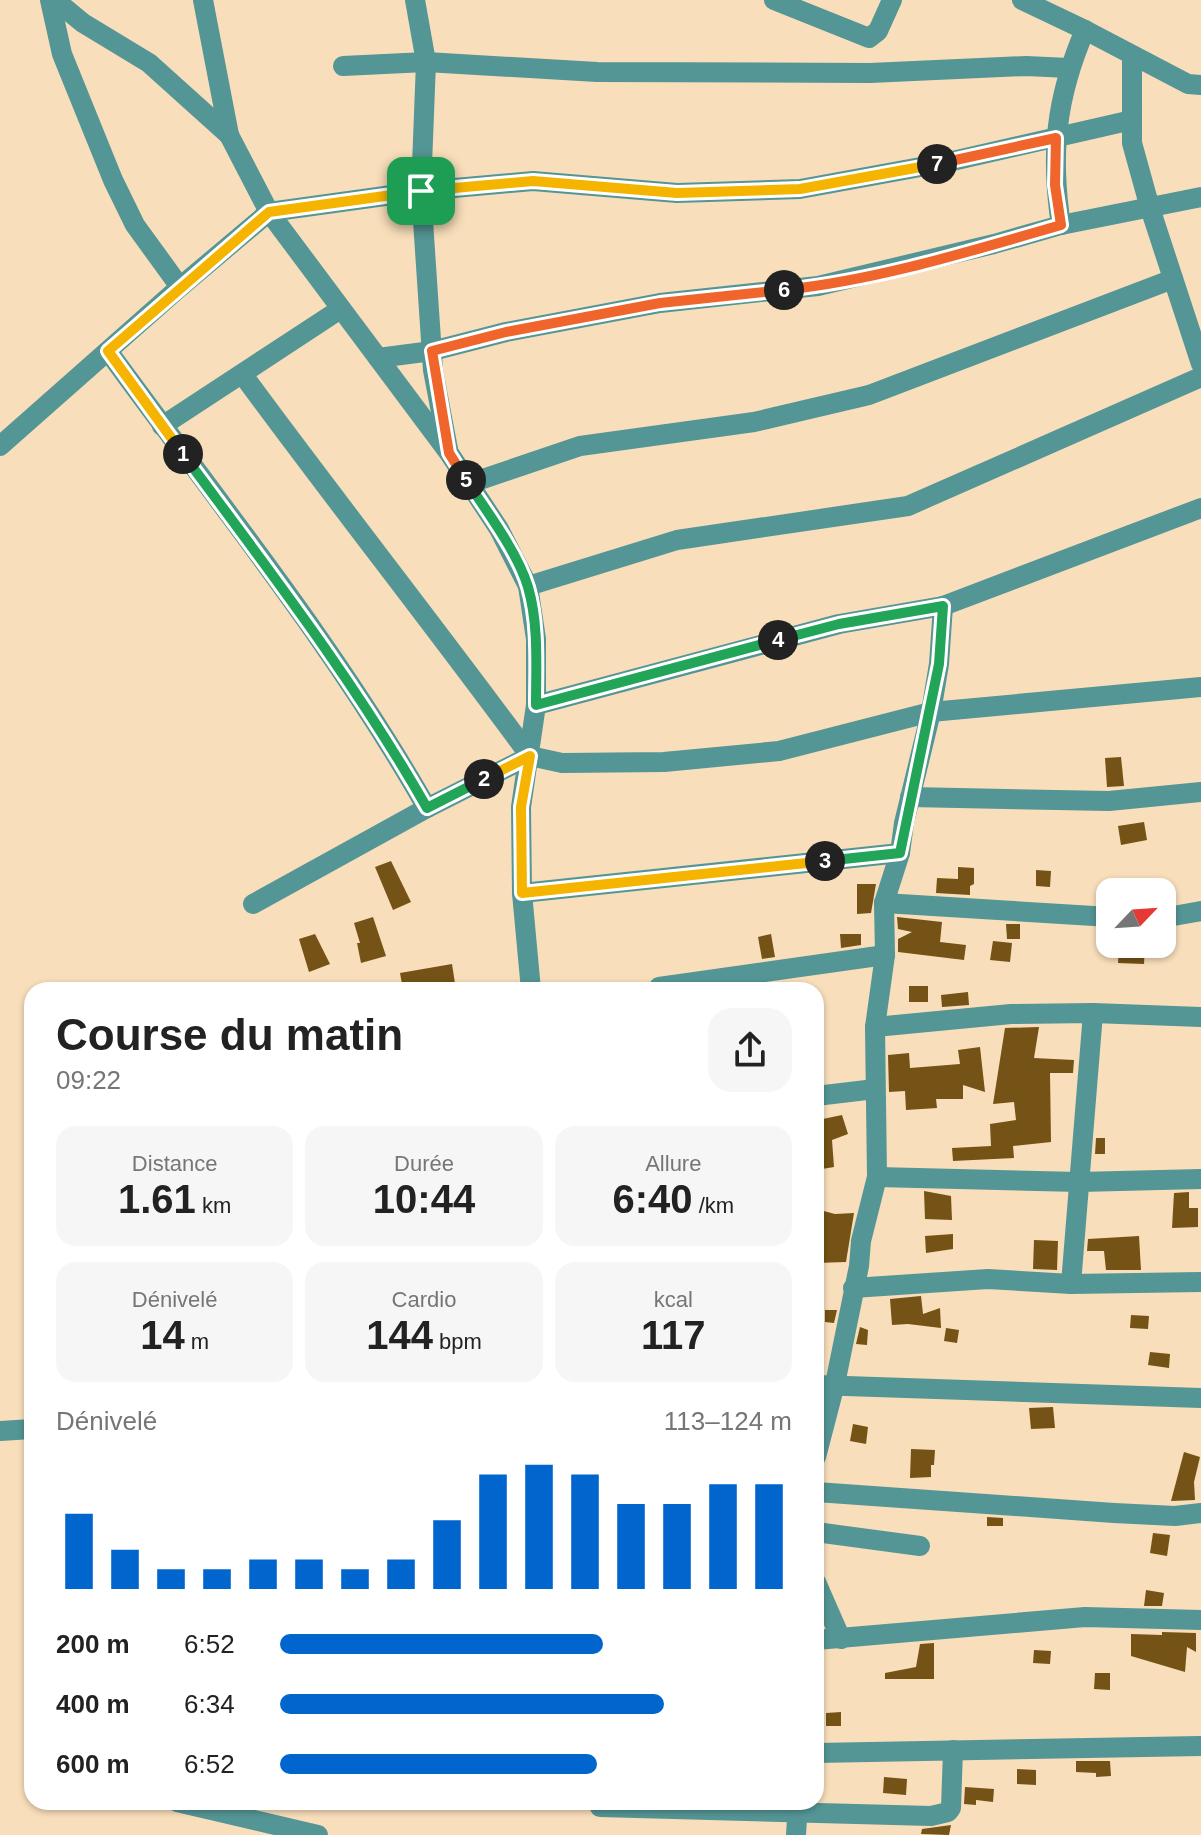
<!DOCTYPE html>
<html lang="fr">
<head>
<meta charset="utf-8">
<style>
	:root { --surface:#fff; --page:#f6f6f6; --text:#222; --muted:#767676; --accent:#0066ce }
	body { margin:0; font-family:Arial,sans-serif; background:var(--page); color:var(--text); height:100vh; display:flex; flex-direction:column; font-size:30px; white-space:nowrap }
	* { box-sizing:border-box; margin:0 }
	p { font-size:26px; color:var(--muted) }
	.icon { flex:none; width:44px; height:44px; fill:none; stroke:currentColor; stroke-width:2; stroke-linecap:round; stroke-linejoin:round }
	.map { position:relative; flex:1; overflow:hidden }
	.side { position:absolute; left:24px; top:982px; width:800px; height:828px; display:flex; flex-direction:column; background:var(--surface); border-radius:24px; box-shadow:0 2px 6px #0004 }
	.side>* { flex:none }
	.needle { width:52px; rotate:65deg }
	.fabs { position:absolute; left:1096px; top:878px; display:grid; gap:16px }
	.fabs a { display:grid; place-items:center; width:80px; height:80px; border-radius:16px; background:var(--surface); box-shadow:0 2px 6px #0004; font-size:40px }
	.pin { position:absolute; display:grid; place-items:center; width:68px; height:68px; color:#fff; margin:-34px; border-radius:16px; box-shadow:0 4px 12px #0006 }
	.km { position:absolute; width:40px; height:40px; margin:-20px; border-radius:50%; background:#222; color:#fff; font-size:22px; line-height:40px; text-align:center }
	.round { display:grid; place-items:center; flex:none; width:84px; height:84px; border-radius:24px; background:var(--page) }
	.headline { display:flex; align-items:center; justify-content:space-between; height:136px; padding:0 32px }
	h1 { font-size:44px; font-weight:800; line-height:60px }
	.metrics { display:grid; grid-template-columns:repeat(3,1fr); gap:12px; height:136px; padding:8px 32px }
	.metrics div { display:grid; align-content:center; border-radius:20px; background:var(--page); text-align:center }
	.metrics b { font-size:40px; font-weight:800 }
	.metrics small { font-size:22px; font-weight:400 }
	.metrics p { font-size:22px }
	.chart { height:224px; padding:16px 32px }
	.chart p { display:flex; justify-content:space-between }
	.chart svg { width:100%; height:144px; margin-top:8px; stroke:var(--accent); stroke-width:6 }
	ul { padding:0 32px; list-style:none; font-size:26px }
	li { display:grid; grid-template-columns:128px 96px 1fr; align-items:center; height:60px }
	li i { height:20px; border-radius:10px; background:var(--accent) }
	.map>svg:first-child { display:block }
</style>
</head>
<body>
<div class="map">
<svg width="1201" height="1835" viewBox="0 0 1201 1835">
	<rect width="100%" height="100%" fill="#f8deba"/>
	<!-- building -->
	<g fill="#755215">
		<polygon points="1121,757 1124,786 1107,787 1105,758"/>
		<polygon points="1144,822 1147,840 1121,845 1118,826"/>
		<polygon points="391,861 411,902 393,910 375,867"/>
		<polygon points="958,867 974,868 974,884 970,886 970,895 936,893 937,878 958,879"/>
		<polygon points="1036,870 1051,871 1050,887 1036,886"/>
		<polygon points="857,884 876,884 871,913 857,914"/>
		<polygon points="373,917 386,956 361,963 357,943 360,943 354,923"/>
		<polygon points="897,917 942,922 940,942 966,945 964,960 898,952 898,939 912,932 898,929"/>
		<polygon points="1006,924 1020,924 1020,939 1007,939"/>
		<polygon points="315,934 330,964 309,972 299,939"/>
		<polygon points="771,934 775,957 762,959 758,937"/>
		<polygon points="840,934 861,934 861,945 841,948"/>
		<polygon points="993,941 1012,943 1010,962 990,960"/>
		<polygon points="1119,944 1145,944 1144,964 1118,963"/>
		<polygon points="452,964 456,990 403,990 400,973"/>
		<rect x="909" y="986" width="19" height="16"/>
		<polygon points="968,992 969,1005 942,1007 941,995"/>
		<polygon points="1039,1027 1034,1058 1074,1060 1073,1073 1050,1073 1051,1142 1013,1146 1014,1158 953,1161 952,1148 991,1146 990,1124 1016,1120 1014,1102 993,1104 1005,1028"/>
		<polygon points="980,1047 985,1092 963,1085 963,1099 936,1099 937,1108 906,1110 905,1091 889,1092 888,1055 909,1053 910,1068 960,1064 958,1050"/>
		<polygon points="842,1115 848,1134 832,1140 834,1167 816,1170 816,1125 818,1120"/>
		<polygon points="1096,1138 1105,1138 1105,1154 1095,1154"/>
		<polygon points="924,1191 951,1196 952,1220 925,1219"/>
		<polygon points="1189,1192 1189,1208 1198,1208 1198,1227 1172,1228 1174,1193"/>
		<polygon points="816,1209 835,1214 854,1213 846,1262 816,1263"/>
		<polygon points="953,1234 953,1249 926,1253 925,1236"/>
		<polygon points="1139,1236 1141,1270 1106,1270 1104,1251 1087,1251 1088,1239"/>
		<polygon points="1034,1240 1058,1241 1057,1270 1033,1269"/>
		<polygon points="921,1296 923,1314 940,1308 941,1328 908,1324 892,1325 890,1299"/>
		<polygon points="825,1310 837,1310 834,1323 825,1322"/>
		<polygon points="1131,1315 1149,1316 1148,1329 1130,1328"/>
		<polygon points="860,1327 868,1330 867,1345 856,1344"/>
		<polygon points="946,1328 959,1330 957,1343 944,1341"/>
		<polygon points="1150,1352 1170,1354 1169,1368 1148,1365"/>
		<polygon points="1053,1407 1055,1428 1031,1429 1029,1408"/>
		<polygon points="853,1424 868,1427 866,1444 850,1441"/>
		<polygon points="911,1449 935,1450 934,1465 931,1465 931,1477 910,1478"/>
		<polygon points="1184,1452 1200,1457 1194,1482 1195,1500 1171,1501"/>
		<polygon points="987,1517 1003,1518 1003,1526 987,1526"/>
		<polygon points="1153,1533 1170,1535 1167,1556 1150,1553"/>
		<polygon points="1146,1590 1164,1593 1162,1606 1144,1606"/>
		<polygon points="1162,1632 1196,1633 1196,1652 1187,1647 1185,1672 1131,1656 1131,1634 1162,1635"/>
		<polygon points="934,1643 934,1679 885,1679 885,1673 916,1667 920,1644"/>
		<polygon points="1034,1650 1051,1651 1050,1664 1033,1663"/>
		<polygon points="1095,1673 1110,1673 1110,1690 1094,1689"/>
		<polygon points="841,1712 841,1726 826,1726 826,1713"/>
		<polygon points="1076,1761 1110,1761 1111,1776 1096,1777 1096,1773 1076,1772"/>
		<polygon points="1017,1769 1036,1770 1036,1785 1017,1784"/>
		<polygon points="884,1777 907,1779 906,1795 883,1793"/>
		<polygon points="965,1787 994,1789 993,1802 976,1800 976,1805 964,1804"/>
		<polygon points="951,1825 949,1835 921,1834 922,1829"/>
	</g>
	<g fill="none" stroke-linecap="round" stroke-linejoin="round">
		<!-- minor -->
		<g stroke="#549595" stroke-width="20">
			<polyline points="50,0 62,54 113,180 135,225 180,287"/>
			<polyline points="55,0 83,23 149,63 229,135 269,212 449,453 499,529 528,586 536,639 536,705 521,807 522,893 531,990"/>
			<polyline points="203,0 229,135"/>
			<polyline points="415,0 426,62 421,191 433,370 448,449"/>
			<polyline points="774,0 869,38 878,31 892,0"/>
			<polyline points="1022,0 1085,30 1188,84 1201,85"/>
			<polyline points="1132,56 1132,143 1150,208 1201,364"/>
			<polyline points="343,66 426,62 597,72 870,73 1026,66 1069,68"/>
			<path d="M1061 225C1050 154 1056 97 1085 30"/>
			<path d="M108 351C217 501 335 646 427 808"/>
			<polyline points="378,358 432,351 506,332 660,303 818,286 994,244 1061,225 1201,197"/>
			<path d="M243 375C337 503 436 628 530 756"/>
			<polyline points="162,426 339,310"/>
			<polyline points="0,446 180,287 269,212 421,191 533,181 677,193 800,189 948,162 1132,120"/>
			<polyline points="468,484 580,446 754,422 869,395 1173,279"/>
			<polyline points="528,586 677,540 908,506 1201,377"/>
			<polyline points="536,705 839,624 943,606 1201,508"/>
			<polyline points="910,797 1109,801 1201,792"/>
			<polyline points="522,893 900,853"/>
			<polyline points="884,903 1110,917"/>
			<polyline points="253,904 427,808 530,756 562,763 664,762 779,751 931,712 1201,687"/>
			<polyline points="1162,918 1201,911"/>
			<polyline points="659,987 885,955"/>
			<polyline points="875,1027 1011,1014 1093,1013 1201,1017"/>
			<polyline points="816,1096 875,1089"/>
			<polyline points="877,1177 1079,1182 1201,1179"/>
			<polyline points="1071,1284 1093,1013"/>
			<polyline points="853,1288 988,1279 1071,1284 1201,1282"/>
			<polyline points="816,1385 1201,1398"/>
			<polyline points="0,1431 32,1429"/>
			<polyline points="816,1457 835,1384 859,1266 861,1241 877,1177 875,1027 885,955 884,903 900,853 904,823 931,712 939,664 943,606"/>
			<polyline points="816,1492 1114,1513 1175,1516 1201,1513"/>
			<polyline points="816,1532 920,1546"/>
			<polyline points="816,1582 841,1639"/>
			<polyline points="816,1640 1085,1617 1201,1620"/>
			<polyline points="816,1753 1201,1746"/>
			<polyline points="177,1802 318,1835"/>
			<polyline points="600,1807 931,1816 948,1812 951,1808 953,1750"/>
			<polyline points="796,1835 798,1802"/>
		</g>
	</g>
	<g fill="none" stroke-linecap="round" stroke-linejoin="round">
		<defs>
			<polyline id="split-1" points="183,454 108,351 269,212 421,191"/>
			<path id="split-2" d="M183 454C268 569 356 683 427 808L484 779"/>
			<polyline id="split-3" points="484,779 530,756 521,807 522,893 825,861"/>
			<polyline id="split-4" points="778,640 839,624 943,606 939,664 900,853 825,861"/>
			<path id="split-5" d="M466 480C486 510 518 553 528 587 539 625 536 666 536 705L778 640"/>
			<polyline id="split-6" points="466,480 449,453 432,351 506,332 660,303 784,290"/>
			<path id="split-7" d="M784 290C878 280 971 251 1061 225L1055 185 1056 138 937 164"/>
			<polyline id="split-8" points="421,191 533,181 677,193 800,189 937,164"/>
		</defs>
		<!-- split-1 casing -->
		<use href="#split-1" stroke="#fff" stroke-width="16"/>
		<!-- split-2 casing -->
		<use href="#split-2" stroke="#fff" stroke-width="16"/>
		<!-- split-3 casing -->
		<use href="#split-3" stroke="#fff" stroke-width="16"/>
		<!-- split-4 casing -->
		<use href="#split-4" stroke="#fff" stroke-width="16"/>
		<!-- split-5 casing -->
		<use href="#split-5" stroke="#fff" stroke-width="16"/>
		<!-- split-6 casing -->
		<use href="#split-6" stroke="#fff" stroke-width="16"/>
		<!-- split-7 casing -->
		<use href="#split-7" stroke="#fff" stroke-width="16"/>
		<!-- split-8 casing -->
		<use href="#split-8" stroke="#fff" stroke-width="16"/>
		<!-- split-1 -->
		<use href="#split-1" stroke="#f5b400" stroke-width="10"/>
		<!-- split-2 -->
		<use href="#split-2" stroke="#22a559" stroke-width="10"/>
		<!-- split-3 -->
		<use href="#split-3" stroke="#f5b400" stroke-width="10"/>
		<!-- split-4 -->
		<use href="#split-4" stroke="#22a559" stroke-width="10"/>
		<!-- split-5 -->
		<use href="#split-5" stroke="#22a559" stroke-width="10"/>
		<!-- split-6 -->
		<use href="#split-6" stroke="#f0652b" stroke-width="10"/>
		<!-- split-7 -->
		<use href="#split-7" stroke="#f0652b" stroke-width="10"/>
		<!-- split-8 -->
		<use href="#split-8" stroke="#f5b400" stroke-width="10"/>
	</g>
</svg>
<div class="fabs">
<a><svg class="needle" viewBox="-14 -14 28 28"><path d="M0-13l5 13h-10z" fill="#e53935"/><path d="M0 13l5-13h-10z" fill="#767676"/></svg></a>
</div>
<div class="pin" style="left:421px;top:191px;background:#1e9e55"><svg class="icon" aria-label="arrive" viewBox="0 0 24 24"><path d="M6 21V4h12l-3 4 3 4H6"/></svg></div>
<b class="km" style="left:183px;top:454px">1</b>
<b class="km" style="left:484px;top:779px">2</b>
<b class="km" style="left:825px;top:861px">3</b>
<b class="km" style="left:778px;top:640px">4</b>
<b class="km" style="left:466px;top:480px">5</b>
<b class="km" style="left:784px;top:290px">6</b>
<b class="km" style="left:937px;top:164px">7</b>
<section class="side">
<div class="headline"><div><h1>Course du matin</h1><p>09:22</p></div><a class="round"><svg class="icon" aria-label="share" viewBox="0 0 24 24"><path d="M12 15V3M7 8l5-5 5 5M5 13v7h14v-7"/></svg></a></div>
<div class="metrics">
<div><p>Distance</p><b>1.61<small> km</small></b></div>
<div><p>Durée</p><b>10:44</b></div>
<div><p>Allure</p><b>6:40<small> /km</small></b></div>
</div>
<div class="metrics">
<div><p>Dénivelé</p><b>14<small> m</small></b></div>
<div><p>Cardio</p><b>144<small> bpm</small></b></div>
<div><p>kcal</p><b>117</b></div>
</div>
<div class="chart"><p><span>Dénivelé</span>113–124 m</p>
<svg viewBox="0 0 160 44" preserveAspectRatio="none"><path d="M5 44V21M15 44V32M25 44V38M35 44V38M45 44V35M55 44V35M65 44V38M75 44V35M85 44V23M95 44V9M105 44V6M115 44V9M125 44V18M135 44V18M145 44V12M155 44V12"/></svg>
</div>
<ul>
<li><b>200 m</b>6:52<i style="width:63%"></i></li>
<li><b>400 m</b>6:34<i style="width:75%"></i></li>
<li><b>600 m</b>6:52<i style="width:62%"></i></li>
</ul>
</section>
</div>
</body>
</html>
